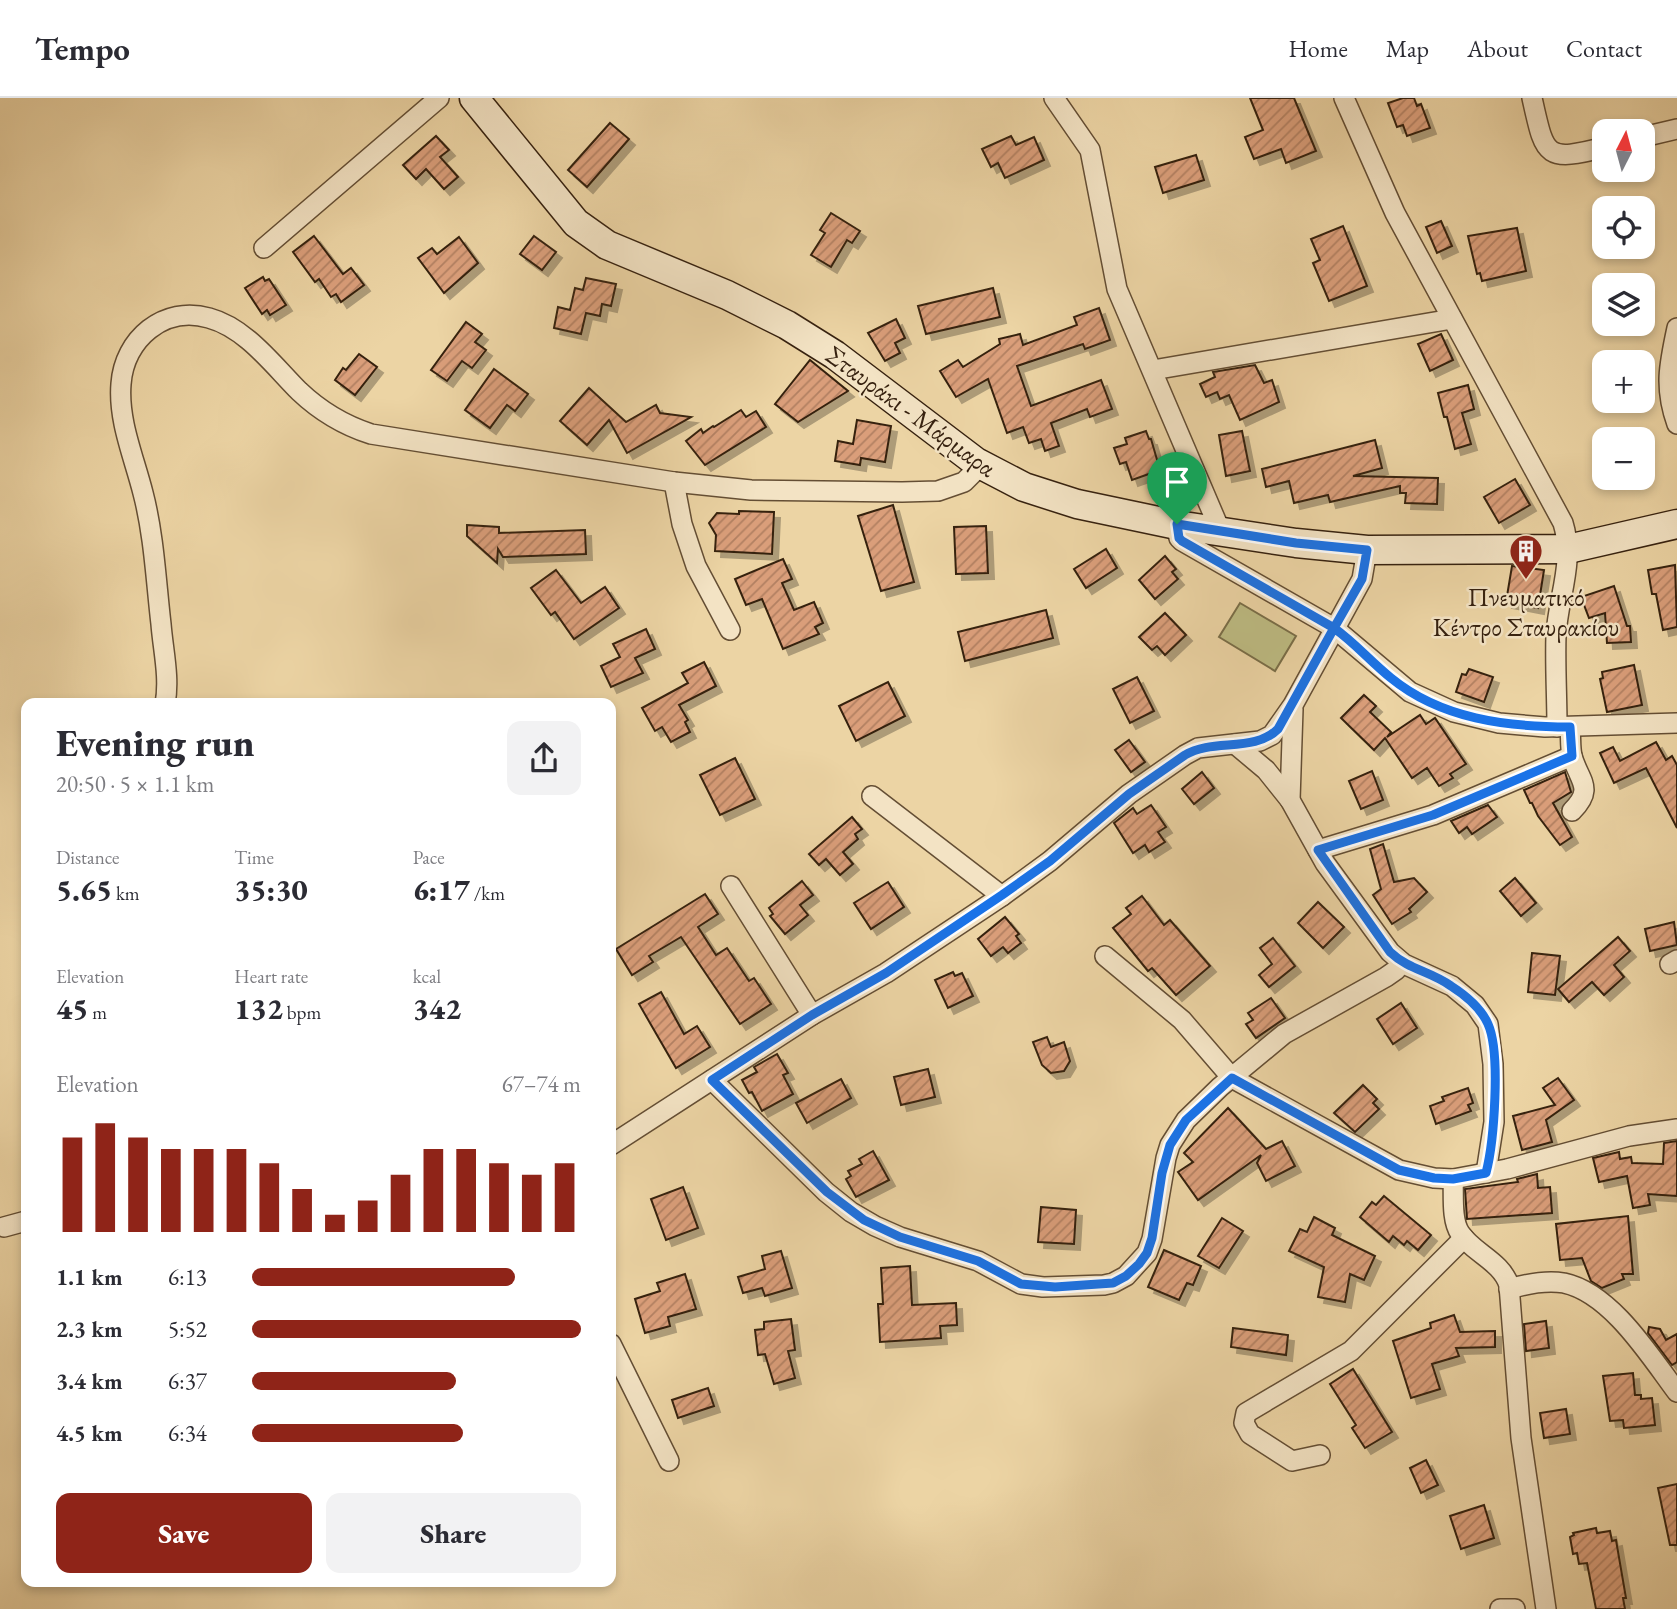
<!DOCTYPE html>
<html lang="en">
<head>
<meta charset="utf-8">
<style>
	:root { --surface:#fff; --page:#f2f2f3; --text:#2b2b33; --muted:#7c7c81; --line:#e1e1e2; --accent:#8f2418 }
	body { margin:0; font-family:"EB Garamond",serif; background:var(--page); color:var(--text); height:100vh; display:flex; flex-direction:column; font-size:26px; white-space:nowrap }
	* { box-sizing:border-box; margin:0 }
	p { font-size:23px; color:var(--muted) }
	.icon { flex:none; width:38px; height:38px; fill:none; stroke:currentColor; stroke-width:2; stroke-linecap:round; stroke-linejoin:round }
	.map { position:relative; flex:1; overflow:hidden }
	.side { position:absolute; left:21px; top:600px; width:595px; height:889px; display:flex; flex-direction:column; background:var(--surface); border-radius:14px; box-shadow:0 4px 10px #0003 }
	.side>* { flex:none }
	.needle { width:46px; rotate:6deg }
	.buttons { position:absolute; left:1592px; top:21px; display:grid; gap:14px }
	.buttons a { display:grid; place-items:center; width:63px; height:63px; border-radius:14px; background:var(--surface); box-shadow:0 4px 10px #0003; font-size:35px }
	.pin { position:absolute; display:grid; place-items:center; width:60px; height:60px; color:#fff; margin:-72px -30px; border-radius:50% 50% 50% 0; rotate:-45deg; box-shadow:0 0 7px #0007 }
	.pin .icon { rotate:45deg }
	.round { display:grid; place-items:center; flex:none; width:74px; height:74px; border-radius:14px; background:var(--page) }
	.headline { display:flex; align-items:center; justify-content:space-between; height:119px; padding:0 35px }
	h1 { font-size:38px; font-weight:800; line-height:52px }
	.figures { display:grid; grid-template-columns:repeat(3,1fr); gap:10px; height:119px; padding:7px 35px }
	.figures div { display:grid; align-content:center }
	.figures b { font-size:30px; font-weight:800 }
	.figures small { font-size:19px; font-weight:400 }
	.figures p { font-size:19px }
	.chart { height:196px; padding:14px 35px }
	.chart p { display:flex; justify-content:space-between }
	.chart svg { width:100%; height:126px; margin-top:7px; stroke:var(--accent); stroke-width:6 }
	.cta { display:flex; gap:14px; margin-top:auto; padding:14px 35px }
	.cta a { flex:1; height:80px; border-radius:14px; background:var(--accent); color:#fff; font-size:28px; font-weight:800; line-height:80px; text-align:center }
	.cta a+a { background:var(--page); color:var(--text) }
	ul { padding:0 35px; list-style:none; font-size:23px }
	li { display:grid; grid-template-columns:112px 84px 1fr; align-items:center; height:52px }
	li i { height:18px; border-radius:9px; background:var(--accent) }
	header { display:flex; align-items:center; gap:42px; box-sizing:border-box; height:98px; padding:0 35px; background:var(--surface); border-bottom:2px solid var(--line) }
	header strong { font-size:33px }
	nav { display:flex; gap:38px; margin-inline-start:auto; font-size:24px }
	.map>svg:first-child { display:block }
</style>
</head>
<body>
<header>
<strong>Tempo</strong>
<nav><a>Home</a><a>Map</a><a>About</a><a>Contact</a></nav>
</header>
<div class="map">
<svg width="1677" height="1511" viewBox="0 0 1677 1511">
	<defs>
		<pattern id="building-hatch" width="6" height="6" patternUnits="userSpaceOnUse" patternTransform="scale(1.75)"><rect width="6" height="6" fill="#da9e7a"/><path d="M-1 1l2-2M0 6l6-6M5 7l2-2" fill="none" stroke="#b28062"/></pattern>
		<filter id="shadow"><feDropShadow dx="6" dy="6" stdDeviation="0" flood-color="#0004"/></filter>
	</defs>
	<rect width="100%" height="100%" fill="#ecd4a4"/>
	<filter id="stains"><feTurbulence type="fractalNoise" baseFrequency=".00286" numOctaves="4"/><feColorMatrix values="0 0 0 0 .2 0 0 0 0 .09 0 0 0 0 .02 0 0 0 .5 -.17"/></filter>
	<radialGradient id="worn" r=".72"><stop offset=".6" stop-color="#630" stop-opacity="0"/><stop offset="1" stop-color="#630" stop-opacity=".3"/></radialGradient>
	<!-- grass -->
	<polygon fill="#bdbb82" stroke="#7a6e48" stroke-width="2" points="1240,505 1296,538 1275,573 1219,539"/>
	<!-- building -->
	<g fill="url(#building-hatch)" stroke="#36210f" stroke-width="2" filter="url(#shadow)">
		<polygon points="1250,0 1294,0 1316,53 1286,65 1281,51 1254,61 1245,39 1263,32"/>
		<polygon points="1403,0 1414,0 1417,8 1421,6 1430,30 1407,38 1403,27 1397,29 1388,5"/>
		<polygon points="610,25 629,41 587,89 568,72"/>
		<polygon points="436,38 449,52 440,59 458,79 444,91 426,71 416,81 403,67"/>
		<polygon points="1011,38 1016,47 1034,39 1044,62 1005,80 998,65 991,69 982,51"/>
		<polygon points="1196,57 1204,82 1163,95 1155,69"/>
		<polygon points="831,115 860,133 852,145 847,142 831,169 811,157 825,135 820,132"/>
		<polygon points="1441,123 1452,148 1437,155 1426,129"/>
		<polygon points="1343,128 1367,188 1329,203 1313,165 1320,162 1311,141"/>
		<polygon points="1517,130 1526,173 1482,183 1480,175 1477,176 1468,138"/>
		<polygon points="314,138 343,176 351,170 364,187 341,204 336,196 331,199 319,181 315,184 293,154"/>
		<polygon points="534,138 556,154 542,172 520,156"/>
		<polygon points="459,139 478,165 444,195 418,160 432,150 437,156"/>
		<polygon points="263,179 265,183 269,181 286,207 270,217 267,212 262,216 245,190"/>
		<polygon points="586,180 616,186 611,208 602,206 600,218 586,215 581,236 554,230 558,209 570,212 575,190 583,192"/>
		<polygon points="993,190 1000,219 926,236 918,208"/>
		<polygon points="1099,210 1110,242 1085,251 1083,246 1017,268 1031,308 1101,282 1112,311 1090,319 1087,311 1051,325 1059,348 1045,353 1041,341 1029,345 1023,329 1007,335 988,281 956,299 940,273 958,262 963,269 1000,246 999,241 1020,236 1023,247 1077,227 1074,219"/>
		<polygon points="896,221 905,240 895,245 900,255 885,263 868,235"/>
		<polygon points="466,224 482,236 475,244 486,252 472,270 462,263 447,283 431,272"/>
		<polygon points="1441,236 1453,262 1430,273 1418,246"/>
		<polygon points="359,256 377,269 355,297 335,282 343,270 346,272"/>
		<polygon points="810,262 848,293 798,324 775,306"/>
		<polygon points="1255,267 1264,285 1272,282 1279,304 1240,322 1229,297 1220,301 1217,294 1206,299 1200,286 1215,279 1213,274"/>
		<polygon points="494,271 528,296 515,313 507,307 490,330 465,312"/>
		<polygon points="1468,287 1474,311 1462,315 1471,346 1455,351 1447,319 1444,319 1438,295"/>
		<polygon points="589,290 626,324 656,307 660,315 691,319 627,355 609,322 587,347 560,323"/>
		<polygon points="741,312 746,319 756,313 766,329 705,367 686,343 701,331 703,335 713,328 714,329"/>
		<polygon points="857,322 891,328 885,364 861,360 860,367 835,363 838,343 853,346"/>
		<polygon points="1146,333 1149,341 1151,341 1160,372 1132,382 1126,364 1120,366 1114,350 1127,346 1125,340"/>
		<polygon points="1242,333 1250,373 1226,378 1219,337"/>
		<polygon points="1375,342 1382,370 1353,378 1438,380 1437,406 1405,405 1406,395 1400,395 1400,388 1330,404 1328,397 1294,405 1289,383 1266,389 1262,371"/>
		<polygon points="1515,381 1530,407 1499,425 1484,399"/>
		<polygon points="893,407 914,484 881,493 858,418"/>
		<polygon points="739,413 774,414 772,456 715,453 716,437 709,425 717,415 739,416"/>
		<polygon points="467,427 499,429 499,435 585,432 586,456 503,459 498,451 497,465 467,438"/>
		<polygon points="986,428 988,475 956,476 954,429"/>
		<polygon points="1106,451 1117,470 1086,490 1074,471"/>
		<polygon points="1165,458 1176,471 1172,474 1178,481 1155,501 1139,482"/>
		<polygon points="783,461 792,481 782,485 794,512 814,504 823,525 815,529 819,536 783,551 762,501 746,507 735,481"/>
		<polygon points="1675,467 1677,529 1663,532 1656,496 1652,496 1648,472"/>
		<polygon points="1512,468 1544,472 1538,510 1506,504"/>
		<polygon points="556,472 581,505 605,489 619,510 574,541 555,514 551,517 531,490"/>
		<polygon points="1614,488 1627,528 1630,528 1631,544 1607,545 1605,515 1589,520 1581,499"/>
		<polygon points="1046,512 1053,540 965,563 958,534"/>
		<polygon points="1165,515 1186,537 1165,557 1157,548 1152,552 1139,539"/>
		<polygon points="646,531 655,551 635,560 643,575 611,589 601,568 620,559 613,546"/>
		<polygon points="704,564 716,588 679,607 688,622 685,624 690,634 671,644 662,629 655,633 642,610 688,585 682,575"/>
		<polygon points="1634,567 1642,607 1607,614 1600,581 1603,580 1602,574"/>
		<polygon points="1469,571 1493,579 1484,604 1456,594 1462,576 1466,577"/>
		<polygon points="1137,579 1154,613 1130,625 1113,591"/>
		<polygon points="888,584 905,618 856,643 839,608"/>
		<polygon points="1364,597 1376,608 1370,614 1391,634 1387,639 1420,617 1426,626 1435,620 1466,666 1450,676 1453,680 1439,688 1427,670 1412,680 1385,640 1374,652 1341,620"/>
		<polygon points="1129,642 1145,664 1131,674 1115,652"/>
		<polygon points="1656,644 1666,662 1672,658 1677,667 1677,730 1646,670 1614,685 1600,655 1613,649 1620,663"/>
		<polygon points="735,660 755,701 720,717 700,677"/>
		<polygon points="1372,673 1383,702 1361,711 1349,683"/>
		<polygon points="1202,674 1214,690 1194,706 1182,691"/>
		<polygon points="1565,674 1571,694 1553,705 1572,739 1560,747 1538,718 1532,705 1530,705 1524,692"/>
		<polygon points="1151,707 1166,729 1158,734 1165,744 1149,754 1145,747 1133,755 1114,725 1133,710 1137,716"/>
		<polygon points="1488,707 1497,719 1472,736 1467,729 1459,735 1451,723"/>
		<polygon points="852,719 862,731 855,736 858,741 843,754 853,766 840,777 826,761 819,767 809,756"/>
		<polygon points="1383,746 1394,784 1414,780 1427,794 1409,811 1411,814 1392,826 1373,797 1381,791 1370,751"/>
		<polygon points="1515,780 1536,805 1521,818 1500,793"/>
		<polygon points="802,783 813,797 800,807 808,817 785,836 770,818 773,816 769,810"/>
		<polygon points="888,784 904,809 871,831 854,805"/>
		<polygon points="705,796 718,816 698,829 716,857 727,850 749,883 754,880 771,906 740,926 681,839 649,858 653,864 632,877 616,851"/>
		<polygon points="1142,798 1164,827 1170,822 1210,868 1176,897 1152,870 1148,873 1113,830 1131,816 1126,810"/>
		<polygon points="1318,804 1344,829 1323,850 1298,825"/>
		<polygon points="1005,819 1019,836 1016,838 1021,845 1008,855 1003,849 991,858 978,841"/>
		<polygon points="1674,824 1677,847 1650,853 1645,831"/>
		<polygon points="1618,839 1630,853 1614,867 1624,879 1604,897 1592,884 1569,904 1558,891"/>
		<polygon points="1273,840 1295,868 1269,889 1259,877 1272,866 1260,850"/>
		<polygon points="1532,855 1560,858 1555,897 1528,894"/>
		<polygon points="953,874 955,878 962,875 973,898 948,910 935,882"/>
		<polygon points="661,894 684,936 697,928 710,949 676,970 639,906"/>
		<polygon points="1271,900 1285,920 1256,940 1246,926 1253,922 1248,915"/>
		<polygon points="1401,905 1417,930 1393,946 1377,921"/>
		<polygon points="1047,939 1051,949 1064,944 1070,963 1064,973 1051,975 1042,967 1033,944"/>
		<polygon points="777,956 788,975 783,977 793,996 762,1013 752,994 749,995 742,982 757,974 754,969"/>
		<polygon points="928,971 935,999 901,1007 894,979"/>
		<polygon points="1558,980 1574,1002 1546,1022 1552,1044 1522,1052 1513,1018 1555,1007 1543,990"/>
		<polygon points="841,981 851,1000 807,1025 796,1005"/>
		<polygon points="1363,987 1377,1001 1373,1005 1379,1011 1355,1034 1334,1015"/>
		<polygon points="1468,990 1473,1005 1468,1007 1471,1013 1436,1026 1430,1008 1444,1003 1442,999"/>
		<polygon points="1228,1010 1266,1051 1282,1043 1295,1068 1266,1083 1257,1065 1261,1057 1198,1102 1178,1074 1193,1064 1184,1055"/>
		<polygon points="1677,1043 1677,1098 1648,1096 1650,1107 1633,1110 1627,1078 1599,1084 1593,1060 1619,1054 1620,1061 1631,1059 1632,1065 1663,1066 1664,1045"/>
		<polygon points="873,1053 889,1082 856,1099 846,1081 851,1078 848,1073 862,1066 859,1061"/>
		<polygon points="1537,1076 1538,1090 1550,1089 1552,1115 1467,1121 1465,1091 1518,1084 1517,1081"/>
		<polygon points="683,1089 698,1130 666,1142 651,1101"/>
		<polygon points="1384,1098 1431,1137 1418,1152 1407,1143 1404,1147 1393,1138 1389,1144 1360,1119 1372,1104 1376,1107"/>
		<polygon points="1041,1109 1076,1112 1074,1146 1038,1144"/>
		<polygon points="1628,1118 1633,1176 1622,1176 1624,1181 1602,1190 1591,1183 1582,1160 1560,1162 1556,1126"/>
		<polygon points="1314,1119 1335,1130 1332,1137 1375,1158 1364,1182 1350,1176 1345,1204 1318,1199 1324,1169 1289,1153 1300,1131 1307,1134"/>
		<polygon points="1222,1120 1243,1133 1219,1170 1198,1158"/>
		<polygon points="1164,1152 1201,1168 1193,1187 1187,1185 1179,1202 1148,1189"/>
		<polygon points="781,1153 792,1190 765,1198 762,1190 743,1195 738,1179 765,1171 762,1158"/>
		<polygon points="910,1168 912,1207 956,1205 957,1227 940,1228 941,1240 880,1244 878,1206 883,1206 881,1170"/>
		<polygon points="685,1176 696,1211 668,1219 670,1228 645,1235 635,1201 660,1193 657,1185"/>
		<polygon points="1454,1217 1460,1234 1495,1233 1495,1249 1456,1250 1459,1258 1432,1266 1440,1291 1411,1300 1393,1243 1431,1230 1430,1225"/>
		<polygon points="791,1221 795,1252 788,1253 795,1280 774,1286 765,1256 758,1257 755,1232 764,1231 764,1224"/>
		<polygon points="1546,1223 1549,1250 1526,1253 1524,1226"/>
		<polygon points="1649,1229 1660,1231 1666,1242 1677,1236 1677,1264 1672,1267 1648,1235"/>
		<polygon points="1233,1230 1288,1237 1286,1257 1231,1249"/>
		<polygon points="1353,1271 1392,1334 1365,1350 1352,1330 1356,1327 1330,1286"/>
		<polygon points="1633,1275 1635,1297 1641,1297 1641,1301 1652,1300 1655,1327 1624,1330 1623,1322 1610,1323 1603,1278"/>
		<polygon points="708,1290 714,1308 678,1320 672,1302"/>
		<polygon points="1566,1311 1570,1336 1544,1340 1540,1315"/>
		<polygon points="1426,1362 1438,1387 1421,1395 1410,1370"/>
		<polygon points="1677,1386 1677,1447 1670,1447 1658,1390"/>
		<polygon points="1484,1407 1494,1440 1461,1451 1450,1418"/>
		<polygon points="1596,1430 1597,1435 1610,1433 1612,1443 1616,1442 1626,1500 1623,1500 1625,1511 1596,1511 1587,1465 1579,1466 1577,1455 1573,1456 1570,1439 1574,1437 1573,1435"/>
	</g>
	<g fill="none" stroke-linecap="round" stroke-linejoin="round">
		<defs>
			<g id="street">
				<polyline points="1054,0 1090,52 1117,191 1220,432"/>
				<path d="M1344 0 1395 115 1563 425C1575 464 1558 499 1556 537 1555 568 1557 599 1557 629"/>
				<path d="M1532 0C1545 58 1544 65 1605 49"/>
				<polyline points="1643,39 1677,31"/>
				<polyline points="264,150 439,0"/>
				<path d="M1677 230C1669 267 1664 290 1677 326"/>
				<polyline points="1153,272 1452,221"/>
				<polyline points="674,384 682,426 696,468 730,532"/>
				<polyline points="1177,427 1179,440 1182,443 1334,530 1410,594 1454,614 1499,625 1545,629 1677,625"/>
				<path d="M165 606C170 580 163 552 161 526 156 483 154 437 143 395 134 359 118 323 121 286 124 241 164 207 209 220 246 230 273 267 299 293 320 313 343 327 371 336L674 384 751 392 902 394 938 393 964 384 981 367"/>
				<polyline points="1293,611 1290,702 1325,765 1390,854 1404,866 1452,888 1475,907 1488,926 1493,966 1494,1024 1486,1075"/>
				<path d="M1570 630C1571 639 1570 649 1572 658 1579 683 1595 690 1572 713"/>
				<polyline points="1235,646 1266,672 1290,702"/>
				<polyline points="872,698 1002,798"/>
				<polyline points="1318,752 1433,717 1572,658"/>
				<polyline points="731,788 812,917"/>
				<polyline points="1105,858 1182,922 1232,980 1399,1072 1434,1080 1453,1081 1507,1071 1629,1038 1677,1031"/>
				<polyline points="1670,866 1677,862"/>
				<polyline points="712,982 826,1094 851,1114 875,1128 900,1139 978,1163 1021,1186 1043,1189 1104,1187 1113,1185 1126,1178 1147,1155 1152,1141 1166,1060 1170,1047 1186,1022 1220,989 1284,936 1386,879 1396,872 1401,864"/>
				<polyline points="611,1047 812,917 886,875 1002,798 1050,763 1129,696 1185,657 1198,650 1260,643 1272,637 1293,607 1362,481 1367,452"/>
				<path d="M1453 1081C1454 1096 1451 1122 1460 1135 1473 1155 1501 1163 1509 1187L1521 1340 1546 1511"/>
				<polyline points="4,1129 26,1123"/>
				<path d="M1509 1191C1526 1186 1546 1182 1564 1185 1611 1195 1650 1258 1677 1294"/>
				<polyline points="611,1246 669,1363"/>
				<polyline points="1320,1357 1292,1363 1250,1336 1244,1325 1246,1315 1351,1253 1464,1140"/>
				<polyline points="1500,1511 1515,1511"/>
			</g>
			<polyline id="secondary" points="474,0 576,125 607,147 727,197 787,227 835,257 976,364 1024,389 1077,406 1177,427 1296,445 1367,452 1568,451 1677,426"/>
		</defs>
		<!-- street casing -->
		<use href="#street" stroke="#644e34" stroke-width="22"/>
		<!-- secondary casing -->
		<use href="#secondary" stroke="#36210f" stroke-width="31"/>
		<!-- street -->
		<use href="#street" stroke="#f3e3c4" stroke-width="19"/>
		<!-- secondary -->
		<use href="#secondary" stroke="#f3e3c4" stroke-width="28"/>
	</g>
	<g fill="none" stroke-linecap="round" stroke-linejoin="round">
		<defs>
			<path id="route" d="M1177 426 1179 440 1182 443 1334 530 1278 631C1254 655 1213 640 1185 657L1129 696 1050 763 1002 797 886 875 812 917 712 982 827 1094 864 1122 900 1139 978 1163 1021 1186 1055 1189 1113 1185 1126 1178 1139 1166 1147 1155 1152 1140 1162 1075 1170 1047 1186 1022 1232 980 1399 1072 1434 1080 1453 1081 1486 1075C1494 1044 1501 955 1488 926 1481 910 1465 897 1451 888 1430 873 1409 872 1390 854L1318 752 1433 717 1572 658 1570 629C1507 629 1441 621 1391 580 1371 564 1355 545 1334 530L1362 481 1367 452 1296 445 1177 426"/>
		</defs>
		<!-- route casing -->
		<use href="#route" stroke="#fff" stroke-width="14"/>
		<!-- route -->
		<use href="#route" stroke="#1a73e8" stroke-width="9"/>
	</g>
	<!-- icons -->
	<defs>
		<symbol id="building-pin" viewBox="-11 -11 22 30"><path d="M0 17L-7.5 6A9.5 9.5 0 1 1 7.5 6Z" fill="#8f2418" stroke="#f3e3c4"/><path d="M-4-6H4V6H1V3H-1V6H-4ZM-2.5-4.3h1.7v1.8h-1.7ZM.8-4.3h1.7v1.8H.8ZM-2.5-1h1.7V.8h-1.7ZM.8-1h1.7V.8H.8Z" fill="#fff"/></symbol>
	</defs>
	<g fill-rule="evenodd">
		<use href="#building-pin" x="1507" y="434" width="38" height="52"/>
	</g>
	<g text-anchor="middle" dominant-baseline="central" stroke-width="5" stroke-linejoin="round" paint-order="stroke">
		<!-- street labels -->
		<g font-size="26" fill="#36210f" stroke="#f3e3c4">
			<text transform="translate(911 313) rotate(36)">Σταυράκι - Μάρμαρα</text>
		</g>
		<!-- poi labels -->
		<g font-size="26" fill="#36210f" stroke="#f3e3c4">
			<text x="1526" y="499">Πνευματικό<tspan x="1526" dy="30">Κέντρο Σταυρακίου</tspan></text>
		</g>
	</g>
	<rect width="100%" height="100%" filter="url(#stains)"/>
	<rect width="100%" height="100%" fill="url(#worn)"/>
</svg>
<div class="buttons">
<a><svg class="needle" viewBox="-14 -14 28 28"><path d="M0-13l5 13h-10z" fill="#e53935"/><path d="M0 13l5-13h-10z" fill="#7c7c81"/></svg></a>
<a><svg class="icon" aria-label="locate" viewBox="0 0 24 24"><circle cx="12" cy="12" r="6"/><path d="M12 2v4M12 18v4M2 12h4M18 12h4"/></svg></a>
<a><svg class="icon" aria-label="layers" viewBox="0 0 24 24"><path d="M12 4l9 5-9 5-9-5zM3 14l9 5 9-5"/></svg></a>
<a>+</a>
<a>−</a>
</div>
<div class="pin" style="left:1177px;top:426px;background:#1e9e55"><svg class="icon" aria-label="arrive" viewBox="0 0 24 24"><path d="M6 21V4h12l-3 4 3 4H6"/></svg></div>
<section class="side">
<div class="headline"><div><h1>Evening run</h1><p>20:50 · 5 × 1.1 km</p></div><a class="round"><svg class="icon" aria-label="share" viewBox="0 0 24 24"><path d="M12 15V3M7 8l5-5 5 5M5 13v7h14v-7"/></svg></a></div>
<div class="figures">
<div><p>Distance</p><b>5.65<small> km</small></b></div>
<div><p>Time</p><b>35:30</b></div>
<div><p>Pace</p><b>6:17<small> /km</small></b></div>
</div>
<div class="figures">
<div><p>Elevation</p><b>45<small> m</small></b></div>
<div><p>Heart rate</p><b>132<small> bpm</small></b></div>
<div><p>kcal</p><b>342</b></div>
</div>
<div class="chart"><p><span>Elevation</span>67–74 m</p>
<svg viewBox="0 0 160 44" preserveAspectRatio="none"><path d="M5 44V11M15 44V6M25 44V11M35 44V15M45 44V15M55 44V15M65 44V20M75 44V29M85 44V38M95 44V33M105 44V24M115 44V15M125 44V15M135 44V20M145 44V24M155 44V20"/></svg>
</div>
<ul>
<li><b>1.1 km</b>6:13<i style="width:80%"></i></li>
<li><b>2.3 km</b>5:52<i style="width:100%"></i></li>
<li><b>3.4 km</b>6:37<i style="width:62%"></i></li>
<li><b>4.5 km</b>6:34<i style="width:64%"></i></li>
</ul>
<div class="cta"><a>Save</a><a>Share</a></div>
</section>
</div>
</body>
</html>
